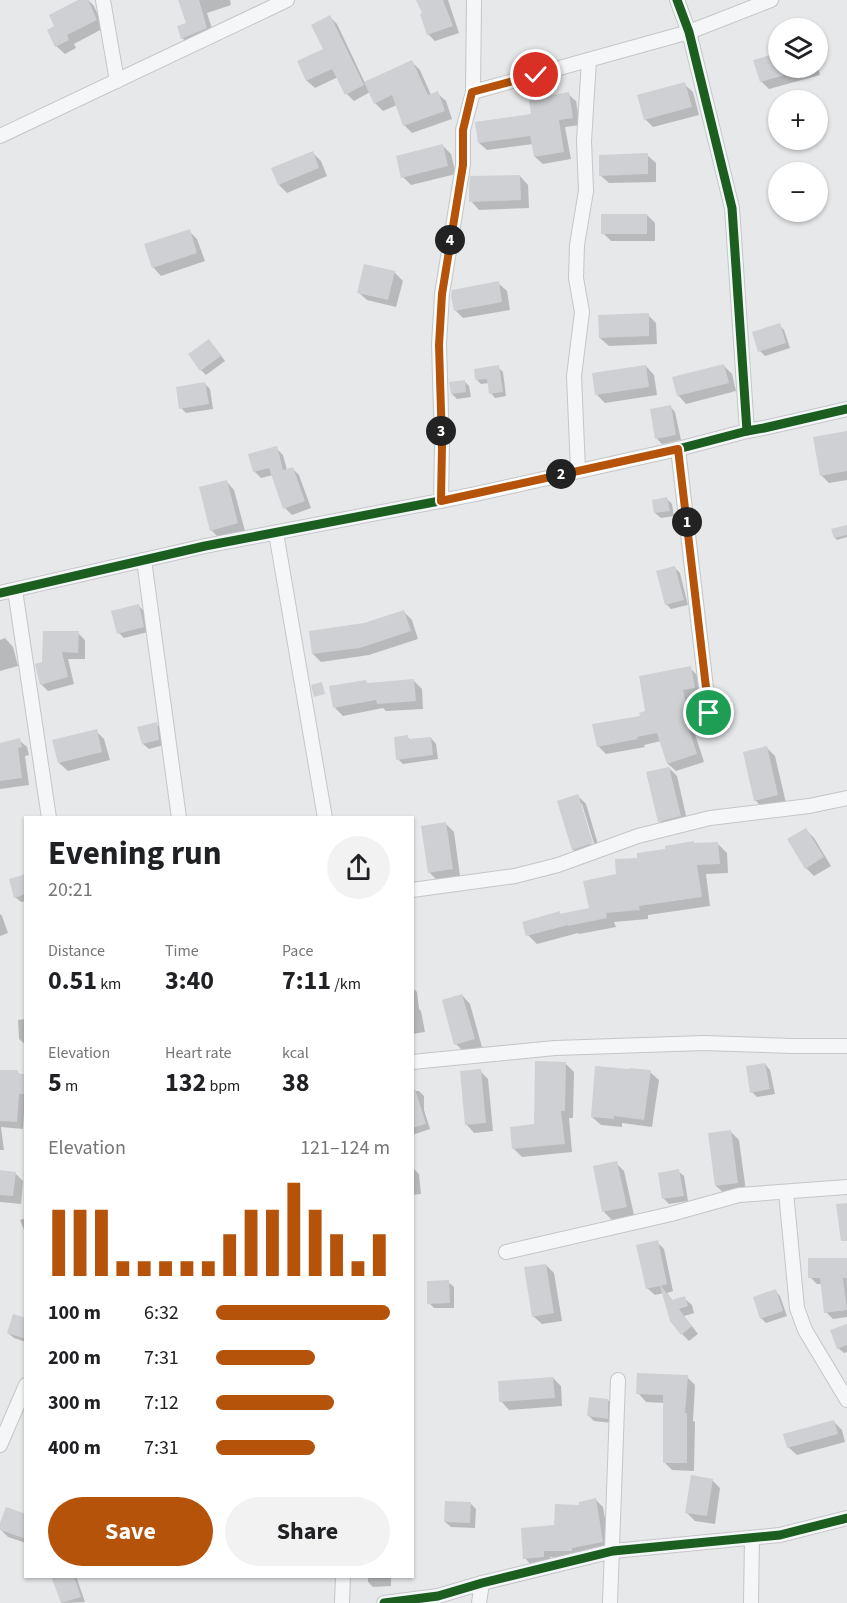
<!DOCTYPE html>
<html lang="en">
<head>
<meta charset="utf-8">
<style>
	:root { --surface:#fff; --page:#f2f2f2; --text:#202124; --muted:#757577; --accent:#b45309 }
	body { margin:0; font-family:"Source Sans 3",sans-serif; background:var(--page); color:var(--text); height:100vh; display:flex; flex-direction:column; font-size:22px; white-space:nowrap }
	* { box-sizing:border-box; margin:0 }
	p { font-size:20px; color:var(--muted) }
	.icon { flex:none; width:33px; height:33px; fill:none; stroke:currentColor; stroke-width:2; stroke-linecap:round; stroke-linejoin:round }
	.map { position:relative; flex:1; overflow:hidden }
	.sheet { position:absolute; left:24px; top:816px; width:390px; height:762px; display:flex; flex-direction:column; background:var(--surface); border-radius:0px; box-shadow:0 2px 4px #0004 }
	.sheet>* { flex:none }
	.fabs { position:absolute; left:768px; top:18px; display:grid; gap:12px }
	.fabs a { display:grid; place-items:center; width:60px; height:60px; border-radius:50%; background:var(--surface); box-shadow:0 2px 4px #0004; font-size:30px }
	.pin { position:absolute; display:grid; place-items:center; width:51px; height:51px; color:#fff; margin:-26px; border:3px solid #fff; border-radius:50%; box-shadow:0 2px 6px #0007 }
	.km { position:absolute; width:30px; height:30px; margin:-15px; border-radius:50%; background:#222; color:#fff; font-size:16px; line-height:30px; text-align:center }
	.round { display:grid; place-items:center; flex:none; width:63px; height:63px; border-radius:32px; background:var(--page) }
	.summary { display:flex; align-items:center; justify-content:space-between; height:102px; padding:0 24px }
	h1 { font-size:33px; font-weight:700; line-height:45px }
	.stats { display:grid; grid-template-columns:repeat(3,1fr); gap:9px; height:102px; padding:6px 24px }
	.stats div { display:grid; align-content:center }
	.stats b { font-size:26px; font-weight:700 }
	.stats small { font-size:16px; font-weight:400 }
	.stats p { font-size:16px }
	.chart { height:168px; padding:12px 24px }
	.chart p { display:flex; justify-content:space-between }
	.chart svg { width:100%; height:108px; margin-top:6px; stroke:var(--accent); stroke-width:6 }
	.action { display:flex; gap:12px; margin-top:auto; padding:12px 24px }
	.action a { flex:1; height:69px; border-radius:36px; background:var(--accent); color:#fff; font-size:24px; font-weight:700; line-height:69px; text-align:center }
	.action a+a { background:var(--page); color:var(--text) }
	ul { padding:0 24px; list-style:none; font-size:20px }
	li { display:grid; grid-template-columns:96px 72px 1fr; align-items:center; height:45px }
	li i { height:15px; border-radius:8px; background:var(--accent) }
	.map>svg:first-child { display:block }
</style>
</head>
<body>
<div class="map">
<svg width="847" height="1603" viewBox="0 0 847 1603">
	<rect width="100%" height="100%" fill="#e6e8ea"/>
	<!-- shadow -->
	<g fill="#0003" fill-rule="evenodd">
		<polygon points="81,0 88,0 94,6 104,28 74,44 76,48 65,54 56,46 56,26"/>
		<polygon points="180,0 230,0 231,5 207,13 214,35 190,45 182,38 188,24"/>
		<polygon points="418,0 448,0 459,33 435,41 428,34 424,14"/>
		<polygon points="330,17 337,24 365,83 412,62 420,70 431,95 437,93 446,101 452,119 412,133 404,125 397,105 383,111 375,103 370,92 354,101 347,94 338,77 315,88 307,81 299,61 325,49"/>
		<polygon points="778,54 778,68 818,68 818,66 820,75 769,89 761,81 755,61"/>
		<polygon points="684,84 693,92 699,115 653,127 645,119"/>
		<polygon points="568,94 576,101 580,125 565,127 571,159 543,164 535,157 533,144 487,150 479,143"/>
		<polygon points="443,146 451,154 456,174 411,185 403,177"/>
		<polygon points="313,153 321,161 327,176 287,193 279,185"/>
		<polygon points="647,155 656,163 656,182 609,183 600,175"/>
		<polygon points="520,176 528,185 529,208 479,210 471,201"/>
		<polygon points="647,215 655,223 655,241 611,241 603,233"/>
		<polygon points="189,231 197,239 205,261 161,276 153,267"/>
		<polygon points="394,272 403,281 396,307 367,300 358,292"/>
		<polygon points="498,283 507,291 510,310 463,318 455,310"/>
		<polygon points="648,315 656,323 657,344 609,346 600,338"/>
		<polygon points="779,325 784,330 790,348 765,356 760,351"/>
		<polygon points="214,346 225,361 206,375 201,370"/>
		<polygon points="646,366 654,375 657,395 605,403 597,395"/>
		<polygon points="724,366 732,374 736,391 686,404 678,395"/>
		<polygon points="498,367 503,372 506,396 495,398 491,393 489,383 481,384 477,380"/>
		<polygon points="464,381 469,386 471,397 457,399 452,394"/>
		<polygon points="205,384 210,389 213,409 186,413 181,408"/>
		<polygon points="670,406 675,412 681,440 662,444 657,439"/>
		<polygon points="847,432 847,480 829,483 821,475"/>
		<polygon points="276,448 283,455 287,470 292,468 299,475 311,508 292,515 285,508 273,475 261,478 254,471"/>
		<polygon points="226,481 234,490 245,531 219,538 211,530"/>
		<polygon points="667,499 672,504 674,516 661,518 655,513"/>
		<polygon points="847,526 847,537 837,540 835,538"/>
		<polygon points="675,568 680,573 688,605 671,609 666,604"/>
		<polygon points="139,606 144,611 148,632 124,638 119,633"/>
		<polygon points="404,612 412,620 418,639 369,655 321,662 313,654 365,625"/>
		<polygon points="78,633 85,640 85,659 68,659 74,684 48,691 41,684 44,664"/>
		<polygon points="5,638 13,647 18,666 0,671 0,640"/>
		<polygon points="690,668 698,676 701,696 690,698 697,733 695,734 704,762 676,771 668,764 661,741 644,745 645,747 606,754 598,746 641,717"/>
		<polygon points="365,681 369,684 414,681 422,689 423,709 386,711 383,708 343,716 335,708"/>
		<polygon points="156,724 162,729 164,745 149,749 143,744"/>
		<polygon points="96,731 104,739 110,760 68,771 59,763"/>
		<polygon points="407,737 411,740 431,738 436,744 438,759 403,764 398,759"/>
		<polygon points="19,740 27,747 29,755 25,756 29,785 0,789 0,745"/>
		<polygon points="767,748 775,756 786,803 763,808 755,800"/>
		<polygon points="669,768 677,776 688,824 668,829 660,821"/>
		<path d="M578 796 586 804 600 851 581 858 573 850ZM579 804H582L596 850H593Z"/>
		<polygon points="446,824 454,832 460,876 437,880 429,872"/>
		<polygon points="806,830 814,838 831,866 814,876 806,868"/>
		<polygon points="718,844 727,853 728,873 706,874 710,906 648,915 648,919 614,922 616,927 579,934 578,933 537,944 528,935 559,913 561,915 590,909 617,875 639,859 667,850 695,845"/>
		<polygon points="26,875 26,901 21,902 15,897"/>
		<polygon points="0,914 2,916 8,933 0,936"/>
		<polygon points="412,987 417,992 419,1009 421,1011 425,1032 412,1034"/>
		<polygon points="462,995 470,1004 482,1047 464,1052 456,1044"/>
		<polygon points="26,1019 26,1045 19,1039 18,1020"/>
		<polygon points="565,1063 574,1072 573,1118 569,1118 572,1152 522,1157 514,1149 535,1126"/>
		<polygon points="765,1064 770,1070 775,1094 757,1097 752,1092"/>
		<polygon points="480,1071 488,1079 493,1131 474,1133 466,1124"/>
		<polygon points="0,1072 17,1072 21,1075 26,1075 23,1129 1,1127 4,1150 0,1150"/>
		<polygon points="650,1072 659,1080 652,1127 622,1123 622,1127 601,1125 592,1117"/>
		<polygon points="412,1091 419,1091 424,1096 424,1110 430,1129 412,1135"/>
		<polygon points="731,1132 739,1140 746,1191 725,1194 716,1186"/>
		<polygon points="616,1163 624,1171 634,1215 612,1220 604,1212"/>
		<polygon points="412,1167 419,1174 421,1194 412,1195"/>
		<polygon points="678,1171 684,1176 688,1201 669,1204 664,1199"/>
		<polygon points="0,1172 15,1173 23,1181 21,1204 0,1202"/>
		<polygon points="26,1218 26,1235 20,1220"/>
		<polygon points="657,1242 664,1249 673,1291 667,1293 673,1301 684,1298 692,1305 694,1313 684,1316 698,1334 689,1341 682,1334 664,1293 655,1295 647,1288"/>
		<polygon points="847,1260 847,1317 833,1319 826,1312 822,1284 817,1284 810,1277"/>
		<polygon points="546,1265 554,1273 562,1321 542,1324 533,1316"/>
		<polygon points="448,1282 454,1287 454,1308 434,1308 429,1303"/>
		<polygon points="775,1291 780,1296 787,1316 766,1323 761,1318"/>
		<polygon points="26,1320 26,1342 14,1338 8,1333"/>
		<polygon points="847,1325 847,1352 844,1353 838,1348"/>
		<polygon points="687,1377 695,1385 693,1421 695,1422 694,1471 672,1470 664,1462 665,1403 646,1402 638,1393"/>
		<polygon points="553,1378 561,1386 562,1406 509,1410 501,1401"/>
		<polygon points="608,1400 613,1406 612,1423 594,1421 589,1416"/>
		<polygon points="834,1422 842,1430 845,1442 797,1455 788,1447"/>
		<polygon points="712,1480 720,1488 715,1524 695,1521 687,1513"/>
		<polygon points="596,1500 603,1507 610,1549 578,1558 550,1557 551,1564 532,1566 525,1558 556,1526 581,1506"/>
		<polygon points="470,1503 476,1509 475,1528 451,1527 445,1522"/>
		<polygon points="26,1516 26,1543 8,1537 0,1529 0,1528"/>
		<polygon points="53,1576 76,1576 85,1602 62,1603"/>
		<polygon points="368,1576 391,1576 391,1586 373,1587 368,1582"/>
	</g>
	<!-- building -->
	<g fill="#ced0d3">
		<polygon points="78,0 88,0 97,20 67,35 69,40 55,47 47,30 54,26 49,15"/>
		<polygon points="178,0 199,0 207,28 181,39 177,26 186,23"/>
		<polygon points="416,0 443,0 453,26 427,35 420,14 422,13"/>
		<polygon points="330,15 364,85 345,95 332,69 306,81 297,61 323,49 311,25"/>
		<polygon points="778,53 778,68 799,68 799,71 760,82 753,60"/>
		<polygon points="412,60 428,95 438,91 445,111 403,126 392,95 374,104 364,82"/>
		<polygon points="685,82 692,107 644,120 637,95"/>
		<polygon points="569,92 573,118 559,120 564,152 534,157 530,136 478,143 475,122 531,114 529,99"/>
		<polygon points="443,144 448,166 401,178 396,156"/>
		<polygon points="313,151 319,168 278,185 271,168"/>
		<polygon points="648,153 648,174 599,176 599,155"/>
		<polygon points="520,175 521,200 469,202 469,185 470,176"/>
		<rect x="601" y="214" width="46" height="20"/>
		<polygon points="190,229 197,253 152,268 144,244"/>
		<polygon points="364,264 395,271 388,300 357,293"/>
		<polygon points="499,281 502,302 454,311 451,296 452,290"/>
		<polygon points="649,313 649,336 599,338 598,315"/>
		<polygon points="780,323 786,343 758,352 752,332"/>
		<polygon points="209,339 221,356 200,371 188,354"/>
		<polygon points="724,364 729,383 677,396 672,377"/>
		<polygon points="499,365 503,392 489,394 487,379 475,380 474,369"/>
		<polygon points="646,365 649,387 595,395 592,373"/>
		<polygon points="465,380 466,392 451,394 449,382"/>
		<polygon points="205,382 209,404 179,409 176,387"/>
		<polygon points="671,405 676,435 655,439 650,409"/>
		<polygon points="847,431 847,471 820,476 813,437"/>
		<polygon points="277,446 283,470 293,467 305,501 283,509 269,468 253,472 248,454"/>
		<polygon points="227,480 238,523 210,531 199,487"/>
		<polygon points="667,497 670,511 654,513 652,500"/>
		<polygon points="847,525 847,535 834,538 831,529"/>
		<polygon points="675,566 684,600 665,605 656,571"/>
		<polygon points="139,604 144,627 117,634 111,611"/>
		<polygon points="404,610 411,631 360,648 312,654 309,631 364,623"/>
		<polygon points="43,631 79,631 78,653 62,652 68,677 40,685 35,664 42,662"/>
		<polygon points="691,666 695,688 683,690 691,726 688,726 697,754 667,764 657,733 637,737 638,739 597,747 592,724 640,716 639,713 645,711 639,676"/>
		<polygon points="414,679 416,701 377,704 376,700 333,708 329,686 366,680 367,683"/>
		<polygon points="322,682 325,694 314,697 311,685"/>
		<polygon points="157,722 159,740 142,744 137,727"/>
		<polygon points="97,729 102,752 58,763 52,740"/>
		<polygon points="408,735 408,739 431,737 433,755 396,760 394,737"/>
		<polygon points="20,738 22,747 18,748 22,778 0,781 0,743"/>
		<polygon points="767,746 778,795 754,801 743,752"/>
		<polygon points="669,767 681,816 658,822 646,772"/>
		<polygon points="578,794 593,843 572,850 557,801"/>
		<polygon points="446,822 453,869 428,873 421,826"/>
		<polygon points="806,828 824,857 805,869 787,839"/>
		<polygon points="694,841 694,843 718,842 720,864 697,865 702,897 639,906 640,910 606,913 607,918 568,926 568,925 526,936 522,922 560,911 560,914 589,908 583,881 616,874 615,859 637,858 637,853 665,849 665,846"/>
		<polygon points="26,874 26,894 14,898 9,879"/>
		<polygon points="462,994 475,1039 454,1045 442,1000"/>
		<polygon points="535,1061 566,1062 565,1111 561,1111 565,1144 512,1149 510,1127 534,1124"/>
		<polygon points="765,1063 770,1089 750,1093 746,1066"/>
		<polygon points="595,1066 629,1069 629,1068 651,1070 644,1120 614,1116 614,1119 591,1117"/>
		<polygon points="481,1069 486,1123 465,1125 460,1071"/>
		<polygon points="0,1070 18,1070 18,1074 26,1074 26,1094 19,1094 17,1122 0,1121"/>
		<polygon points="412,1089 415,1089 426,1124 412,1128"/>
		<polygon points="731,1130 738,1183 715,1186 708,1133"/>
		<polygon points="617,1161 627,1207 602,1212 593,1166"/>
		<polygon points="679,1169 684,1196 662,1199 658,1173"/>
		<polygon points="0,1170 16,1172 13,1196 0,1195"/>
		<polygon points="847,1203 847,1241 841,1241 836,1204"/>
		<polygon points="658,1240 667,1284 661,1286 672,1300 685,1296 688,1306 679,1309 692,1326 681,1335 670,1321 660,1286 646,1289 636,1245"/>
		<polygon points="808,1258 847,1258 847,1278 843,1278 847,1310 824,1313 820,1278 808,1278"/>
		<polygon points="546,1264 554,1313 532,1317 524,1267"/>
		<polygon points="449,1280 450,1303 427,1304 427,1281"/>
		<polygon points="776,1289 783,1311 760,1319 753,1297"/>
		<polygon points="13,1314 26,1318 26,1339 7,1333"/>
		<polygon points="847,1324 847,1345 837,1349 830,1330"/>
		<polygon points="637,1373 688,1375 685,1413 687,1413 687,1463 663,1463 663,1395 636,1394"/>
		<polygon points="553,1377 555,1398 499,1402 498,1381"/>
		<polygon points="589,1397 608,1399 608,1419 587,1416"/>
		<polygon points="834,1420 838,1434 787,1448 783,1434"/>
		<polygon points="691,1475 713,1479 707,1516 685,1513"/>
		<polygon points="596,1498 603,1542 572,1548 572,1551 544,1551 544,1557 523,1559 521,1528 554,1525 555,1504 579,1505 579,1502"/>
		<polygon points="445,1501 471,1502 470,1523 444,1522"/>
		<polygon points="6,1507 26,1514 26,1539 0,1530 0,1523"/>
		<polygon points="51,1576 74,1576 81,1597 61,1603"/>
	</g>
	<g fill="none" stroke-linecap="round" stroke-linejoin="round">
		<defs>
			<g id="minor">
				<polyline points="103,0 117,81"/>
				<polyline points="474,0 473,92 689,32 771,0"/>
				<polyline points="677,0 689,32 732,208 747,431 764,428 847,409"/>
				<polyline points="0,136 287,0"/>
				<polyline points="678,449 709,713"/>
				<polyline points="578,470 574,376 582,312 576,278 577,245 586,191 584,141 589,60"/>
				<polyline points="441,501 442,445 439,344 442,294 463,165 463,130 473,92"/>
				<polyline points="276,533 325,818"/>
				<polyline points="144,560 179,818"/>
				<polyline points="15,590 49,818"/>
				<polyline points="0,593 205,546 476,494 678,449 747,431"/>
				<polyline points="412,890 515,876 558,865 638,836 710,818 809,806 847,798"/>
				<polyline points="412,1062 555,1048 704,1043 792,1046 847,1046"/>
				<polyline points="786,1192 797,1308 805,1330 847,1400"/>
				<polyline points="506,1252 671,1214 739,1195 847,1187"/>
				<polyline points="0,1445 26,1385"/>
				<polyline points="342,1603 343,1576"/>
				<polyline points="384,1603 438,1596 482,1583 613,1551 780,1535 847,1518"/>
				<polyline points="479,1603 482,1583"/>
				<polyline points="610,1603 618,1380"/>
				<polyline points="751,1603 752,1538"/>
			</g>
		</defs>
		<!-- minor casing -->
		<use href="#minor" stroke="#c4c6c8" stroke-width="16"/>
		<!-- minor -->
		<use href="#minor" stroke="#f5f6f7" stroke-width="14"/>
		<defs>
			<g id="cycleway">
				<polyline points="677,0 689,32 732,208 747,431 764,428 847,409"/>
				<polyline points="0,593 205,546 476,494 678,449 747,431"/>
				<polyline points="384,1603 438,1596 482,1583 613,1551 780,1535 847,1518"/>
			</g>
		</defs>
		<!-- cycleway casing -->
		<use href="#cycleway" stroke="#f4f7f9" stroke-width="13"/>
		<!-- cycleway -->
		<use href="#cycleway" stroke="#1b5e20" stroke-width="9"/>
	</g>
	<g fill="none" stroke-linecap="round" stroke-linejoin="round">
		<defs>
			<polyline id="route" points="536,75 472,92 463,130 463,165 442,294 439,345 442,444 441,501 678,449 709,713"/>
		</defs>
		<!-- route casing -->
		<use href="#route" stroke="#fff" stroke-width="12"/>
		<!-- route -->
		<use href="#route" stroke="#b45309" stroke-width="8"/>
	</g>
</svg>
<div class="fabs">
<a><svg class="icon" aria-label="layers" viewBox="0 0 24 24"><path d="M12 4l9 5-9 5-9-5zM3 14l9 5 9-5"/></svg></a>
<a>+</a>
<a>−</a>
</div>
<div class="pin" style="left:709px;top:713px;background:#1e9e55"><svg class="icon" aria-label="arrive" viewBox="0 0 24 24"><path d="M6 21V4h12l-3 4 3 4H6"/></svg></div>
<div class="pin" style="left:536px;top:75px;background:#d93025"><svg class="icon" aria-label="check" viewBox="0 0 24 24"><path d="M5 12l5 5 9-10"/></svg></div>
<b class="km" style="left:687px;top:522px">1</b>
<b class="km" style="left:561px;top:474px">2</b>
<b class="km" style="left:441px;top:431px">3</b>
<b class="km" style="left:450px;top:240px">4</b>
<section class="sheet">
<div class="summary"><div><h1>Evening run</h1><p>20:21</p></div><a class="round"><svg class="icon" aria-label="share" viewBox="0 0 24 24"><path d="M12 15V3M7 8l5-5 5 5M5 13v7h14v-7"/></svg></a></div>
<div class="stats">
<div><p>Distance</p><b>0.51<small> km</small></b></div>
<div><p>Time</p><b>3:40</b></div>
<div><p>Pace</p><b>7:11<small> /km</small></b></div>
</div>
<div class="stats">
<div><p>Elevation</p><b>5<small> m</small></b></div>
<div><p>Heart rate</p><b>132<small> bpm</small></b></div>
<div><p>kcal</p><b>38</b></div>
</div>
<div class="chart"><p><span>Elevation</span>121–124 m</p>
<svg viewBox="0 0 160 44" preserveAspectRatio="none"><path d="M5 44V17M15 44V17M25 44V17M35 44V38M45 44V38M55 44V38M65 44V38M75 44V38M85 44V27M95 44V17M105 44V17M115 44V6M125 44V17M135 44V27M145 44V38M155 44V27"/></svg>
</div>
<ul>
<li><b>100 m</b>6:32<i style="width:100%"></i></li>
<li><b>200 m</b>7:31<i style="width:57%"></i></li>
<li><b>300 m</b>7:12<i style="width:68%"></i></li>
<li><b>400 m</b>7:31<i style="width:57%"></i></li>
</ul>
<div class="action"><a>Save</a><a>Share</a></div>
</section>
</div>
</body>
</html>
